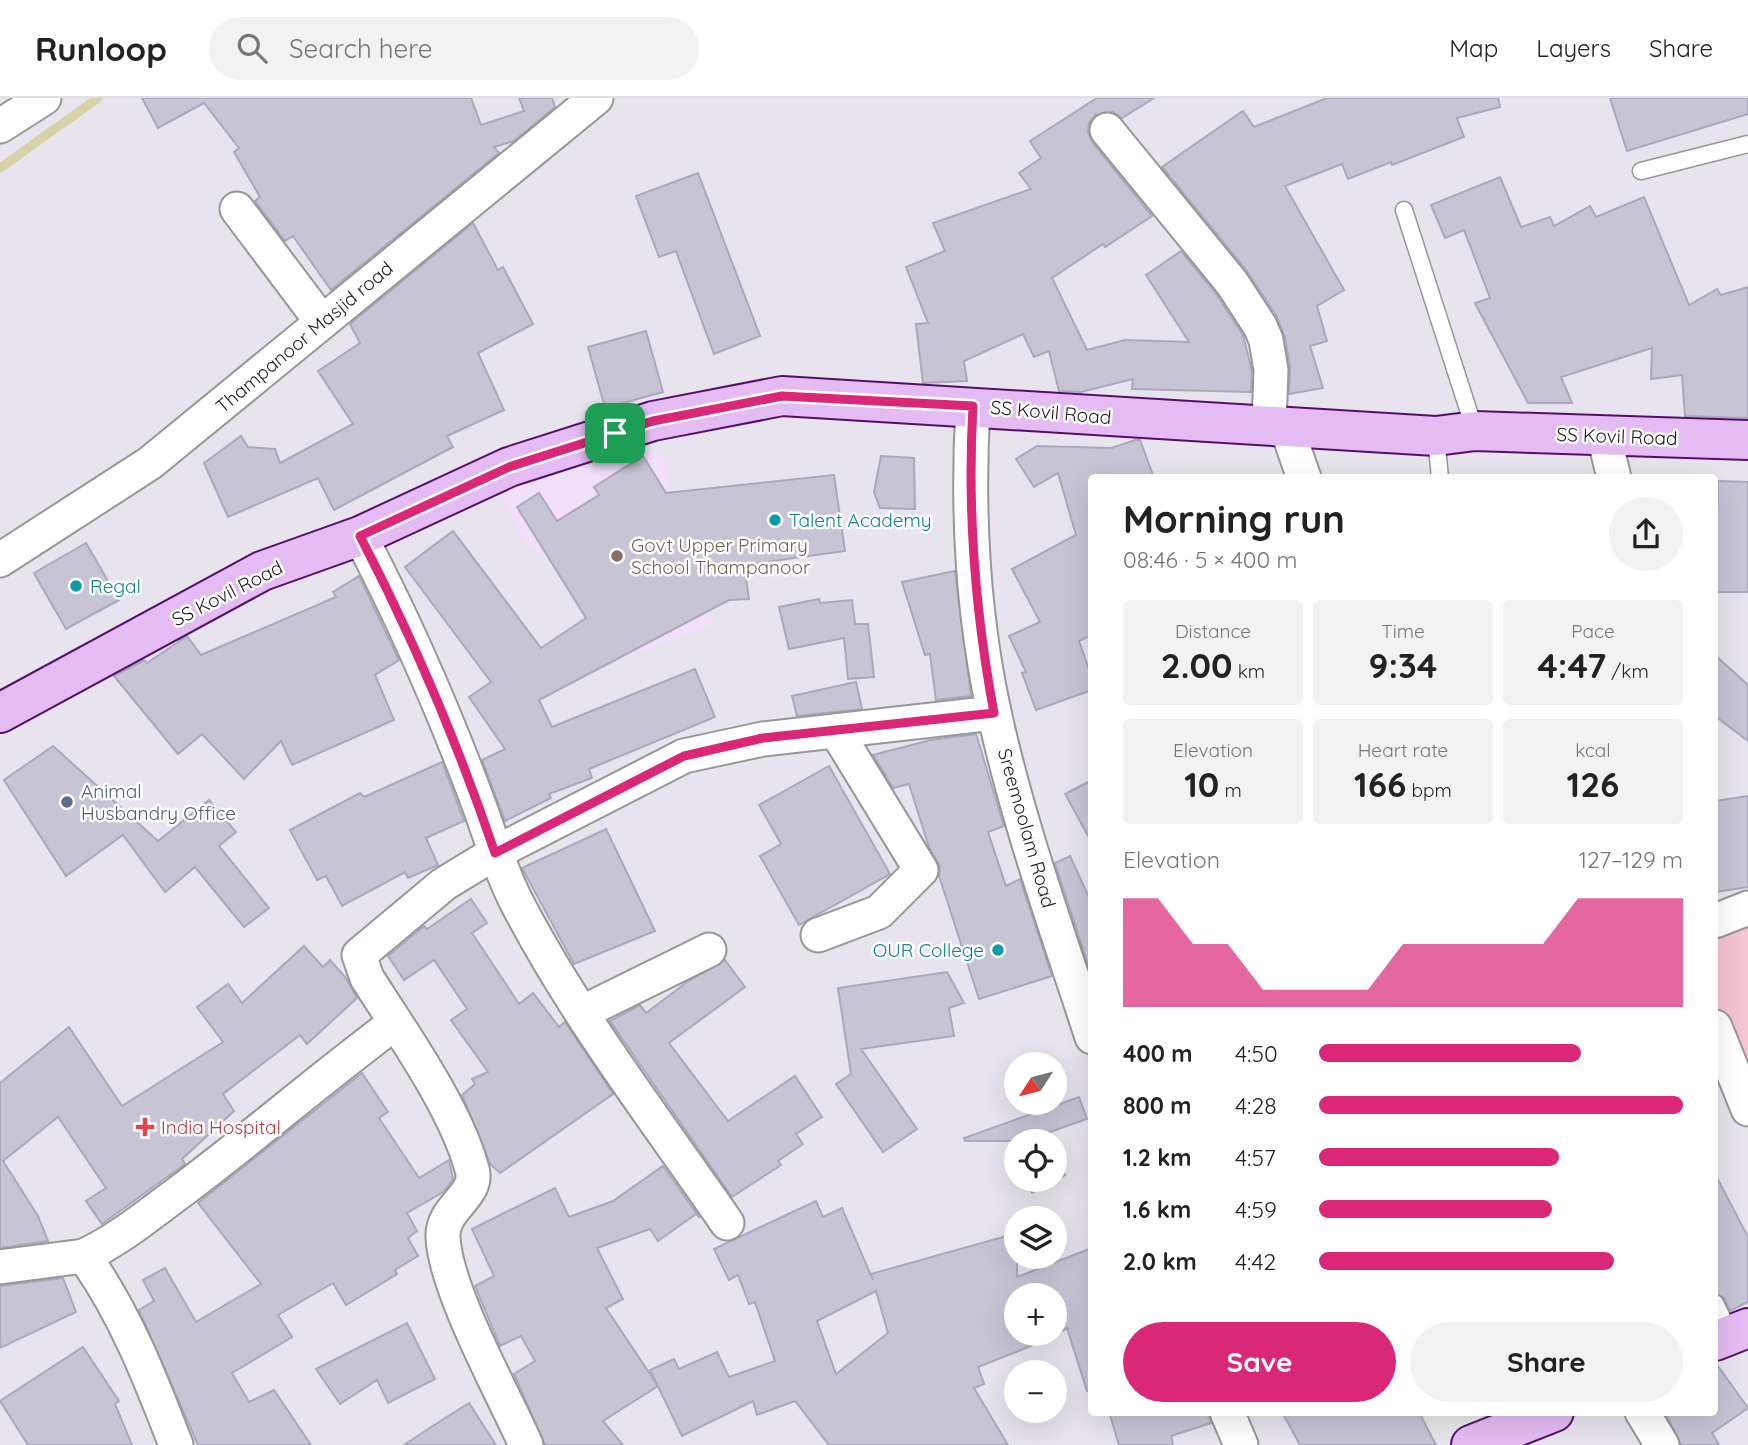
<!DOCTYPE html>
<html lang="en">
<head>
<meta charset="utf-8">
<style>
	:root { --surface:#fff; --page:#f2f2f2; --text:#222; --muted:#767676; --line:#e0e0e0; --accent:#db2777 }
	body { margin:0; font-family:Quicksand,sans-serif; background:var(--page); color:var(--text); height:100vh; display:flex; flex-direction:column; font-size:26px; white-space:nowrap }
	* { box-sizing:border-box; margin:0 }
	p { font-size:23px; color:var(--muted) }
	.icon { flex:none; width:38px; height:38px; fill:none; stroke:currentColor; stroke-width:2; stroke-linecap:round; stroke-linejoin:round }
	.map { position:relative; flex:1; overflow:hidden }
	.panel { position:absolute; left:1088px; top:376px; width:630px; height:942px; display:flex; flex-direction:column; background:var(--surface); border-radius:7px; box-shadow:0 7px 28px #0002 }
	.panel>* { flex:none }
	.needle { width:46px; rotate:234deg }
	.tools { position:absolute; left:1004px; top:954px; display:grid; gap:14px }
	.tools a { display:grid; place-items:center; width:63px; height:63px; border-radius:50%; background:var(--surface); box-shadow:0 7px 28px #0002; font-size:35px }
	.pin { position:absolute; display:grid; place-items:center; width:60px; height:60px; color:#fff; margin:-30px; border-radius:14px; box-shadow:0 4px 10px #0006 }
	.round { display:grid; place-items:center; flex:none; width:74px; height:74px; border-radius:37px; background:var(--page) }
	.head { display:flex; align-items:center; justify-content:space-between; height:119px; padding:0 35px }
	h1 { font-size:38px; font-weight:700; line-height:52px }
	.stats { display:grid; grid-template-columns:repeat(3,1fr); gap:10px; height:119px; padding:7px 35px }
	.stats div { display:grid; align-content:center; border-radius:7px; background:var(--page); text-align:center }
	.stats b { font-size:35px; font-weight:700 }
	.stats small { font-size:19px; font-weight:400 }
	.stats p { font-size:19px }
	.chart { height:196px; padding:14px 35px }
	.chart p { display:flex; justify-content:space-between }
	.chart svg { width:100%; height:126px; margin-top:7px; fill:var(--accent); opacity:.7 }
	.button { display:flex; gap:14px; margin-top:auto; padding:14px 35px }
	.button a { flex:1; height:80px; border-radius:42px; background:var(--accent); color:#fff; font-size:28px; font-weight:700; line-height:80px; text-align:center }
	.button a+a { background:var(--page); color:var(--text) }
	ul { padding:0 35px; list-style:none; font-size:23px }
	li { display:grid; grid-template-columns:112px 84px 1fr; align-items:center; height:52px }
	li i { height:18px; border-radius:9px; background:var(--accent) }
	header { display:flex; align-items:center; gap:42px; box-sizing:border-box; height:98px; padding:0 35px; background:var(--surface); border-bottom:2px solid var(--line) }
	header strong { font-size:33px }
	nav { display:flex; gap:38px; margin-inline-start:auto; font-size:24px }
	.search { width:490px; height:63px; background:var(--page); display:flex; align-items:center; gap:18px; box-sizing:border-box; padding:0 24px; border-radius:38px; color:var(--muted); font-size:26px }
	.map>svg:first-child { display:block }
</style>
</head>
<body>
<header>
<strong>Runloop</strong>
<div class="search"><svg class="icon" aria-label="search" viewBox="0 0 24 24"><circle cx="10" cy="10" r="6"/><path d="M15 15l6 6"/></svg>Search here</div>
<nav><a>Map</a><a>Layers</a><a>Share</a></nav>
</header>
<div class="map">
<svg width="1748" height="1347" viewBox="0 0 1748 1347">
	<rect width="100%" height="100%" fill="#e7e4ee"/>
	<!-- education -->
	<polygon fill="#f2dffc" points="660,352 712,527 619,562 593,512 561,473 524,444 499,393"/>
	<!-- park -->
	<polygon fill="#f4c5d1" points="1748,830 1748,1005 1723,952 1715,897 1715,838"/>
	<!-- parking -->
	<polygon fill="#e9e9e9" points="1407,1314 1494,1314 1497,1320 1418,1345"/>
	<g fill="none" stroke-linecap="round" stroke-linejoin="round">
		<!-- stream -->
		<polyline stroke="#d7d2a8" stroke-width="9" points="0,70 98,0"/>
	</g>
	<!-- building -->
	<g fill="#c7c5d4" stroke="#aaa8be" stroke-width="2" fill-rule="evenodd">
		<polygon points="142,0 471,0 481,27 524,13 519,0 552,0 555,9 514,43 494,49 499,55 331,192 293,138 285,143 255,103 260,99 234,54 239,50 204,5 158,30"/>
		<polygon points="1097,0 1154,0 1122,20 1113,14 1095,17 1089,25 1088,34 1092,44 1152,118 1105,149 1103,146 1052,180 1087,252 1125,242 1189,244 1146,177 1181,153 1216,196 1243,237 1252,273 1251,294 1132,291 1133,281 1081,294 1059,293 1049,253 1034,259 1023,236 964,263 967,283 923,285 916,226 928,225 906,169 945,153 933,125 1031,91 1019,75 1041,60 1030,43"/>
		<polygon points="1327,0 1498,0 1500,9 1457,20 1464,39 1392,67 1391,64 1348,81 1342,66 1285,88 1344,192 1317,208 1327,243 1310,248 1323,290 1289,296 1290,269 1285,239 1276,217 1247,173 1162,69 1243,13 1254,29"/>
		<polygon points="1610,0 1748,0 1748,16 1627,53"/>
		<polygon points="698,75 760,238 714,256 676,153 659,159 636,98"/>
		<polygon points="1500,79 1521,129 1550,119 1554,128 1590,108 1596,119 1644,99 1689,207 1717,191 1721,197 1748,189 1748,320 1685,318 1682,277 1651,281 1652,250 1561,279 1572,305 1528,305 1475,205 1490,200 1464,132 1445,140 1431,107"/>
		<polygon points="473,125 498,172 503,169 533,226 478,255 504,312 447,338 453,349 334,412 318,380 228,419 204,365 241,338 248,349 275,351 280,365 353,326 318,273 360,245 350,226"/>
		<polygon points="646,233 663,294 605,310 588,249"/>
		<polygon points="1135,342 1140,342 1154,380 1092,380 1092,537 1079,543 1092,580 1092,592 1036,612 1022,575 1026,574 1009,538 1040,524 1012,471 1076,437 1058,375 1034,389 1016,361 1037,348 1112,350"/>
		<polygon points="643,358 666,395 834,377 845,453 744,467 749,501 729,502 539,602 552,629 695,571 715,619 589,671 592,680 549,696 551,700 505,723 482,662 505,651 469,599 491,584 405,469 453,433 541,550 586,520 517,409 539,395 557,423 599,397 594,389"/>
		<polygon points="881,358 914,360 915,411 880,410 874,394"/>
		<polygon points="1718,383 1748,384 1748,494 1715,494"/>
		<polygon points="86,445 119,502 66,531 34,475"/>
		<polygon points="955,473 971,598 936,602 930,556 925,557 902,484"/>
		<polygon points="359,478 399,562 375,577 394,622 292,667 281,643 244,681 202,636 178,656 114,578 144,562 147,565 187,538 201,557 336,499 333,494"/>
		<polygon points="819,501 820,505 852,502 855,526 868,526 874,579 848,581 844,540 789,551 779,509"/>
		<polygon points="1715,557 1748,587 1748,643 1715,618"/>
		<polygon points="856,584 862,611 797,618 792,598"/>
		<polygon points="976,636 1004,728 988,734 1006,788 1020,781 1052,878 979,901 939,778 940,769 929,749 909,686 893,690 873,657 931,642"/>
		<polygon points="53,648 158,743 209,702 236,734 219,748 269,810 244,829 195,769 165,794 123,737 66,778 4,682"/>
		<polygon points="442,664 464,723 426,740 438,767 408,780 405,774 342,808 326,778 317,782 290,732 360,695 364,699"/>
		<polygon points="829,668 890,776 799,827 760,758 781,746 759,707"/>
		<polygon points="1092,682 1092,745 1065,696"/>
		<polygon points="1748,698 1748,789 1715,794 1715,703"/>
		<polygon points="606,731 655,833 574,866 522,770"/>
		<polygon points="1070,758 1092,806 1092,865 1088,867 1055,765"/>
		<polygon points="471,801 487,825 472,835 519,906 533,895 559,929 565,924 613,996 500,1075 490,1066 462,997 475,986 472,981 488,974 451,922 467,911 434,862 404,882 388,858 424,828 427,831"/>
		<polygon points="304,848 323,869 330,862 346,880 357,900 307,946 300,937 223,996 234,1013 182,1061 185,1066 102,1126 86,1103 106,1090 58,1019 3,1063 38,1118 48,1143 0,1150 0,985 69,929 122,1008 223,944 197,909 228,886 242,905"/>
		<polygon points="725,862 745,889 669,945 728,1023 795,978 822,1019 796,1036 803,1046 778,1063 781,1067 732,1099 610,923 640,907 646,915 687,884"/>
		<polygon points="947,874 964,905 949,910 954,938 861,951 917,1031 883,1054 836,986 851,976 838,890"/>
		<polygon points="362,975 388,1014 379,1020 419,1080 449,1062 453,1081 443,1094 407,1115 417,1133 408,1140 418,1158 395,1172 397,1176 346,1207 333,1185 278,1217 292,1239 232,1275 249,1304 274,1292 311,1347 198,1347 139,1212 154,1203 143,1182 165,1170 196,1224 261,1186 198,1105"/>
		<polygon points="1079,999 1087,1021 1044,1036 1048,1043 965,1043 964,1040"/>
		<polygon points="1055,1058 1065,1077 1032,1095 1024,1082 1055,1082"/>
		<polygon points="663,1068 700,1120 696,1116 658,1143 650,1131 597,1150 623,1201 606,1210 658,1288 603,1323 623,1347 545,1347 514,1276 535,1263 521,1238 500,1248 475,1188 494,1178 472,1131 555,1090 569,1119 613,1103"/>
		<polygon points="1715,1076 1748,1139 1748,1204 1730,1213 1724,1200 1715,1195"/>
		<path d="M816 1103 823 1119 842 1110 873 1182 871 1176 1017 1135V1179L1092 1150V1292L1087 1293 1067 1230 1045 1244 1042 1240 1036 1246 978 1269 984 1286 974 1290 1008 1347H829L795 1303 757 1317 753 1303 682 1338 650 1272 674 1261 679 1271 717 1254 729 1279 775 1263 755 1204 749 1206 738 1177 729 1182 714 1151ZM876 1193 888 1235 836 1276 817 1223ZM1017 1197H1055V1236H1017Z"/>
		<polygon points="63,1180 76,1214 0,1250 0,1188"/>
		<polygon points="407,1225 435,1281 388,1305 377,1282 340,1306 316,1271"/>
		<polygon points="83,1249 119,1303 115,1306 132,1347 28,1347 0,1303"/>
		<polygon points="1715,1264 1748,1310 1712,1335 1719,1347 1681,1347 1665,1314 1715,1314"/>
		<polygon points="469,1305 496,1347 404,1347 442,1322"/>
		<polygon points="1109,1314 1208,1314 1211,1325 1171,1338 1173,1347 1119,1347"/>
		<polygon points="1282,1314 1419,1314 1436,1347 1300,1347"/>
	</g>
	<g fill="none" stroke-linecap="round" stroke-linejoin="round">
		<defs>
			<g id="lane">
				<polyline points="1641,73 1748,46"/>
				<polyline points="1404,112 1475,333"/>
				<polyline points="1436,338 1440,380"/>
				<polyline points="1715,1205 1730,1236"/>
			</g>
			<g id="street">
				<polyline points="0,28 44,0"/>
				<polyline points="1107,32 1232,185 1260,228 1266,242 1271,272 1269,327"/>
				<polyline points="237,111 322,224"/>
				<path d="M973 308C967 410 972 513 994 614 1018 724 1057 832 1092 939"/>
				<polyline points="1286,328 1304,380"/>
				<polyline points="1604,338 1614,380"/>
				<path d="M360 438C403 520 440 604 473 691 488 729 498 768 517 805 575 917 656 1022 727 1125"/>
				<polyline points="0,462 150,365 596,0"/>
				<polyline points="1715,823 1748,810"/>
				<polyline points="818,837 879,814 921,772 836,633"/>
				<polyline points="583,914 709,852"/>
				<polyline points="1715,929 1748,1011"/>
				<path d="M84 1158C118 1142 146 1119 177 1096 251 1041 321 980 395 925"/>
				<path d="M0 1169 84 1158C125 1215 151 1282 176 1347"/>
				<polyline points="1227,1314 1241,1347"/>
				<polyline points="1642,1314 1662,1347"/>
				<path d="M526 1347C503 1295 446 1193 443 1140 441 1109 480 1098 472 1071 455 1009 402 935 367 880L359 857 444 786 495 755 684 658 763 641 994 615"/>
			</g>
			<g id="secondary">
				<polyline points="0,615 262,473 360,438 509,369 653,323 782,298 1436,338 1475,333 1748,342"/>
				<polyline points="1715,1243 1748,1230"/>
				<polyline points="1471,1347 1554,1314"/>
			</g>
		</defs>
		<!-- lane casing -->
		<use href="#lane" stroke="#979797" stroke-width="19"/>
		<!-- street casing -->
		<use href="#street" stroke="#979797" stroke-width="37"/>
		<!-- secondary casing -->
		<use href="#secondary" stroke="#550f6a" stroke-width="42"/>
		<!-- lane -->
		<use href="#lane" stroke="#fff" stroke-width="16"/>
		<!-- street -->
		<use href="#street" stroke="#fff" stroke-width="33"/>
		<!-- secondary -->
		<use href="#secondary" stroke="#e4bcf3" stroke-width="38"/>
	</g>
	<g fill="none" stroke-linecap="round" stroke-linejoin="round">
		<defs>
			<path id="route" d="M782 298 973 308C967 411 975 513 994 615L763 640 684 658 495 755C458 646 413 540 360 438L509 369 653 323Z"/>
		</defs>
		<!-- route casing -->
		<use href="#route" stroke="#fff" stroke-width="14"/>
		<!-- route -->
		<use href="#route" stroke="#db2777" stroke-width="9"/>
	</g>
	<!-- markers -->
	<g fill="#0f9aa8" stroke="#fff" stroke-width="2.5">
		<circle cx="775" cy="422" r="7"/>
		<circle cx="76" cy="488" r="7"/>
		<circle cx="998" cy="852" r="7"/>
	</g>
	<circle fill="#8d6e63" stroke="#fff" stroke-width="2.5" cx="617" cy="458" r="7"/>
	<circle fill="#5c6f8a" stroke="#fff" stroke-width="2.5" cx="67" cy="704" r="7"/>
	<path fill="#e0444e" stroke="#fff" stroke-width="2.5" d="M141.5 1018.5h7v7h7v7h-7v7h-7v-7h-7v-7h7z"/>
	<g text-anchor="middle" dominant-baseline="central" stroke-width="5" stroke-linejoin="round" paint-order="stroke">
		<!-- street labels -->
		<g font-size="19" fill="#1d1d1d" stroke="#fff">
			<text transform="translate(304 239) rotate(-40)">Thampanoor Masjid road</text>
			<text transform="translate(1051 314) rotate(5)">SS Kovil Road</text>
			<text transform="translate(1617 338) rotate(2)">SS Kovil Road</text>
			<text transform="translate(227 495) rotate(-27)">SS Kovil Road</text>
			<text transform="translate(1027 730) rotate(74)">Sreemoolam Road</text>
		</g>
		<!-- culture labels -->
		<g font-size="19" fill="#0d838f" stroke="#fff" text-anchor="start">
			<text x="789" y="422">Talent Academy</text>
			<text x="90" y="488">Regal</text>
			<text x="984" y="852" text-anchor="end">OUR College</text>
		</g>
		<!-- education labels -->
		<g font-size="19" fill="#785e54" stroke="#fff" text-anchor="start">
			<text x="631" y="447">Govt Upper Primary<tspan x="631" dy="22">School Thampanoor</tspan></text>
		</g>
		<!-- service labels -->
		<g font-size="19" fill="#4e5e75" stroke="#fff" text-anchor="start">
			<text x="81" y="693">Animal<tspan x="81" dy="22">Husbandry Office</tspan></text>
		</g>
		<!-- health labels -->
		<g font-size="19" fill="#be3a42" stroke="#fff" text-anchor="start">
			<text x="161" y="1029">India Hospital</text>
		</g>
	</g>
</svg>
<div class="tools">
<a><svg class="needle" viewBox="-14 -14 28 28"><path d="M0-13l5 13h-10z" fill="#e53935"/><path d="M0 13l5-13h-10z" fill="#767676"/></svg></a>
<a><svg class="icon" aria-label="locate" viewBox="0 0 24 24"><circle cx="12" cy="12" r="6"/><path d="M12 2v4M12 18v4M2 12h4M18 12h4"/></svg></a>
<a><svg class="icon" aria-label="layers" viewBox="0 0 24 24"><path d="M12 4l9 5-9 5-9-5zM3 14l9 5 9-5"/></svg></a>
<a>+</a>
<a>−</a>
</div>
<div class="pin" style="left:615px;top:335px;background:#1e9e55"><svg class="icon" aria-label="arrive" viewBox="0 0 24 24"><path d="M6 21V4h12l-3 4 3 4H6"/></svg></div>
<section class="panel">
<div class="head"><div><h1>Morning run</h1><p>08:46 · 5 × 400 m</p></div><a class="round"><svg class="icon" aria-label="share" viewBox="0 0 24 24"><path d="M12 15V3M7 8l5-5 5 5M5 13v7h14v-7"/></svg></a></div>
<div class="stats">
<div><p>Distance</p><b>2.00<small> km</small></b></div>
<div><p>Time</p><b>9:34</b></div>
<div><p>Pace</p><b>4:47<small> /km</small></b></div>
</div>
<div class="stats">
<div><p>Elevation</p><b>10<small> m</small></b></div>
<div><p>Heart rate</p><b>166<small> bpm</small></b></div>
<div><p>kcal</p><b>126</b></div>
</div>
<div class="chart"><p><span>Elevation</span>127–129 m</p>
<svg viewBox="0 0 160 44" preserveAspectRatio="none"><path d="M0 44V6L10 6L20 22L30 22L40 38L50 38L60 38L70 38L80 22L90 22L100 22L110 22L120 22L130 6L140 6L150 6L160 6V44z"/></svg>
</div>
<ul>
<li><b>400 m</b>4:50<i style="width:72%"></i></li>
<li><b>800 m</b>4:28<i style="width:100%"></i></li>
<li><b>1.2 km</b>4:57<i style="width:66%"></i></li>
<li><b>1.6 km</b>4:59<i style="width:64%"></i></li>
<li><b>2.0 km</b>4:42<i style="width:81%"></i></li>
</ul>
<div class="button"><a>Save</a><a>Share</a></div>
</section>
</div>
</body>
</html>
